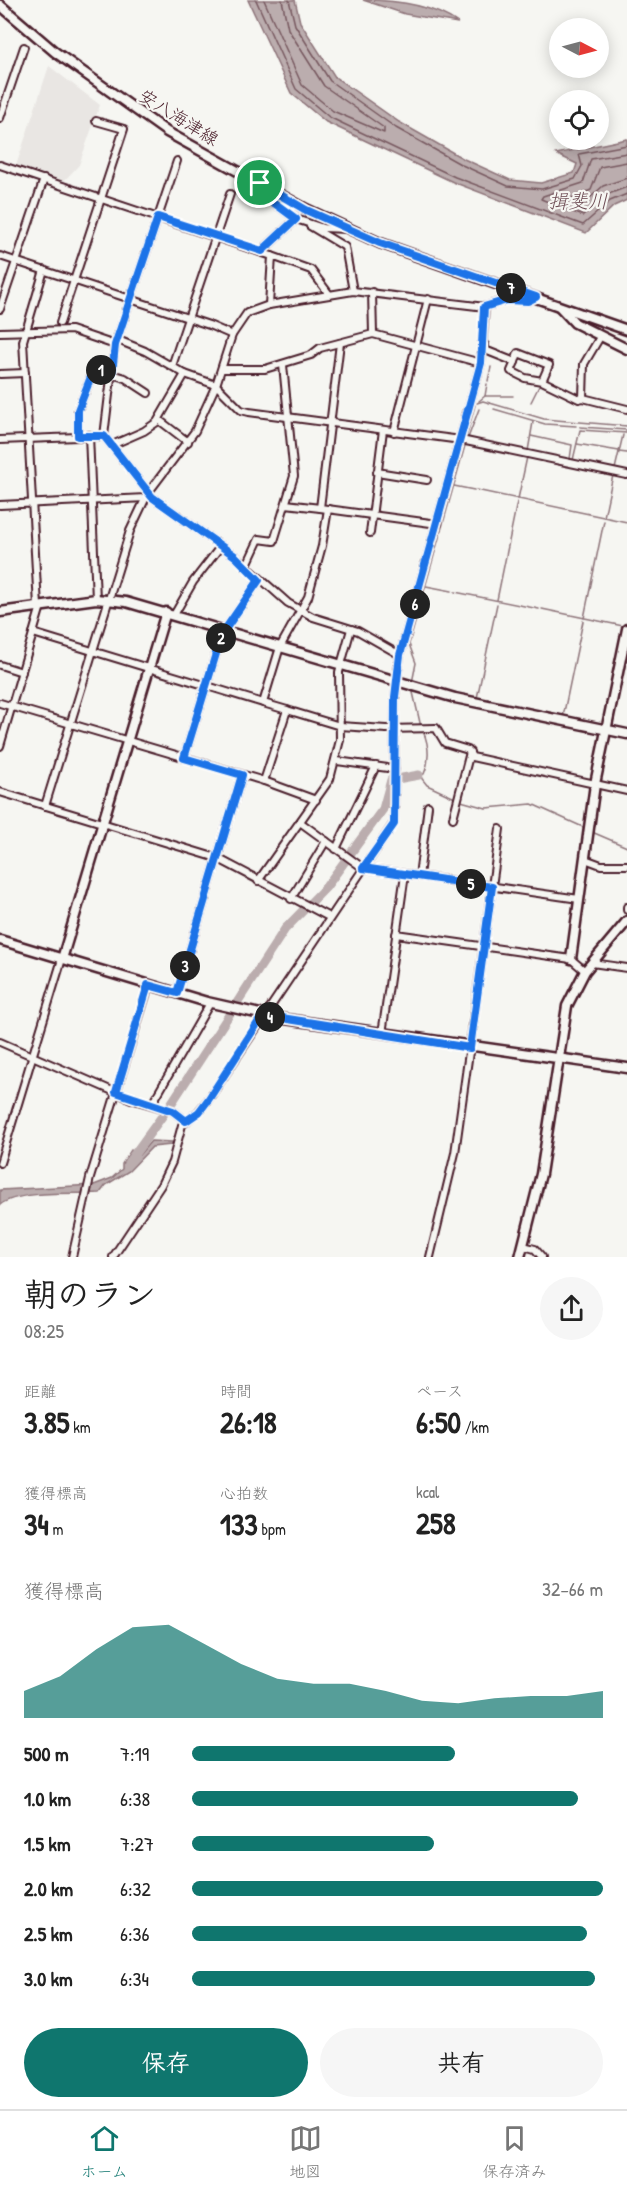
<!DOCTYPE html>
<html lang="ja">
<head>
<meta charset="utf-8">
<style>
	:root { --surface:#fff; --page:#f6f6f6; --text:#222; --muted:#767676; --line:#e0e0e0; --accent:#0f766e }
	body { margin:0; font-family:"Patrick Hand","Klee One",sans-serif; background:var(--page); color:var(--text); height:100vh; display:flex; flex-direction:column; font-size:22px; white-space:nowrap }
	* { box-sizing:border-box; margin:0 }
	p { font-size:20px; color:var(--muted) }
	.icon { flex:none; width:33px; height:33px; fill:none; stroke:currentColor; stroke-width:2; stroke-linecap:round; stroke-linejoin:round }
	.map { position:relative; height:1257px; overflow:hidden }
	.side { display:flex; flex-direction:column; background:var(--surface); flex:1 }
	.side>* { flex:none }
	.needle { width:39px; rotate:96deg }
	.buttons { position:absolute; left:549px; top:18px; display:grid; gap:12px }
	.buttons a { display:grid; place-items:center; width:60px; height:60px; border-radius:50%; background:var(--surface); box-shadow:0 3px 15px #0003; font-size:30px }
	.pin { position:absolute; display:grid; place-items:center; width:51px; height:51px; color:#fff; margin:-26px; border:3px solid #fff; border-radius:50%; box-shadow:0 2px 6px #0007 }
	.km { position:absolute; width:30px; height:30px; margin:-15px; border-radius:50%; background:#222; color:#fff; font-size:16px; line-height:30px; text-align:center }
	.round { display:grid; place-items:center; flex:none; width:63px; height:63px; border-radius:32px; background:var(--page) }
	.head { display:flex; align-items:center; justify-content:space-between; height:102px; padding:0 24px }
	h1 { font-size:33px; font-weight:700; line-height:45px }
	.stats { display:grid; grid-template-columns:repeat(3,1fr); gap:9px; height:102px; padding:6px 24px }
	.stats div { display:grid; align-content:center }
	.stats b { font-size:30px; font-weight:700 }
	.stats small { font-size:16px; font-weight:400 }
	.stats p { font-size:16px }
	.chart { height:168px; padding:12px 24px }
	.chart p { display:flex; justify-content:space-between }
	.chart svg { width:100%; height:108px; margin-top:6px; fill:var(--accent); opacity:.7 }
	.primary-button { display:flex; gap:12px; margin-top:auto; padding:12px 24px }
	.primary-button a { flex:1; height:69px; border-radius:36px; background:var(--accent); color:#fff; font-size:24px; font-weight:700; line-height:69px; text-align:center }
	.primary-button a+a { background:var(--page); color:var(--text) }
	ul { padding:0 24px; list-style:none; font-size:20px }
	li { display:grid; grid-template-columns:96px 72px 1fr; align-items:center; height:45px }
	li i { height:15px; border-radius:8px; background:var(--accent) }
	.menu { display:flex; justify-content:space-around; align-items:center; height:84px; border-top:2px solid var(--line); background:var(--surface); font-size:16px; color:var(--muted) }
	.menu a { display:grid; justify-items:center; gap:3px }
	.menu .on { color:var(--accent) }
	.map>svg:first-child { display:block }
</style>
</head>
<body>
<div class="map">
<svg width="627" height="1257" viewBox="0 0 627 1257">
	<rect width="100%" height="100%" fill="#f6f6f2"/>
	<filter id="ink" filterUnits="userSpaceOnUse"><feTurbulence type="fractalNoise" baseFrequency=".0167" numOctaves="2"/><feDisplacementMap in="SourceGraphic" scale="12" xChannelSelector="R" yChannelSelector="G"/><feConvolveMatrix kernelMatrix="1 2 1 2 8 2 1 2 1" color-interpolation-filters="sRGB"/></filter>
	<g filter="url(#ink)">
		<!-- built -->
		<polygon fill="#e9e6e3" points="49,66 100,105 79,165 63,182 16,166"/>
		<!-- water -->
		<g fill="#bbadae" stroke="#8e747a" stroke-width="1.5">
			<polygon points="248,0 295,0 300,22 335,77 399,122 464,159 510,180 541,183 574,173 577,164 556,154 627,139 627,200 614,206 586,233 453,182 326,122 291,93"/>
			<path d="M363 0C395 0 431 4 458 23L405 14Z"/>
			<path d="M151 1141 172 1142 171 1145 152 1147 129 1171 106 1185 100 1193C77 1194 17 1190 0 1205V1190L94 1185 112 1178 122 1169V1164L131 1150 139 1155Z"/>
		</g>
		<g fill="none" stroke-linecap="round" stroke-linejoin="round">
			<!-- shore -->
			<g stroke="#77585f" stroke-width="1.5">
				<polyline points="256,0 296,89 329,117 455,177 583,225 610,201 627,194"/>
				<polyline points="264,0 302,85 333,111 384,133 384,128 324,86 288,29 282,0"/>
				<polyline points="289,0 295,25 330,81 396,128 462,165 508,186 542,189 575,179 582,166 579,154 627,145"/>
				<polyline points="627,153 591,159 583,183 543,196 541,199 583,216 606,195 627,187"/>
				<polyline points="627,162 600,167 591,190 572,198 570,201 581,206 603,186 627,178"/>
			</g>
			<!-- stream -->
			<g stroke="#8e747a" stroke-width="1.5">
				<polyline points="40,328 70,326 112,340"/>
				<polyline points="488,381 491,367"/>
				<polyline points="220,383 244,408"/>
				<polyline points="485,396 513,396"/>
				<polyline points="479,401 485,396 487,384"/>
				<polyline points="531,402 539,386"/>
				<polyline points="477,403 483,401 544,419 627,426"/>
				<polyline points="494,409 545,424 576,426"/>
				<polyline points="580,427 627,430"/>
				<polyline points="531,436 572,445 570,459"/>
				<polyline points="466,438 475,405"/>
				<polyline points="468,438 479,409"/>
				<polyline points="577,444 619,451"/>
				<polyline points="528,451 533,422"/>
				<polyline points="619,452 627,453"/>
				<polyline points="573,460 580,430 627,433"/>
				<polyline points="615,469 623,435"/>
				<polyline points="454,486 474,490"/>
				<polyline points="476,490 627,522"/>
				<polyline points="518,499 527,457"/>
				<polyline points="604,517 613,475"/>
				<polyline points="426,586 452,591"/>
				<polyline points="455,592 539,609"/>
				<polyline points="497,600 517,502"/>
				<polyline points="542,609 623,626"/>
				<polyline points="584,618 604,521"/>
				<polyline points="414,682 430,686"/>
				<polyline points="412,683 416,663 409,644 466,442"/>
				<polyline points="412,688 421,727"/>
				<polyline points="443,690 476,698"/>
				<polyline points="477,698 497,604"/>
				<polyline points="563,717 583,621"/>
				<path d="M423 731C429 745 430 760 424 774L419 775 427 785 457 799"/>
				<polyline points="461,801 486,808 532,804 585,828"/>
				<polyline points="592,832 627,847"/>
			</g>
			<!-- river -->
			<g stroke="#bbadae" stroke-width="9">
				<polyline points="397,779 419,775"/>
				<polyline points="128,1163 171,1104 285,929 326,887 383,809 391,780"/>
			</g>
			<defs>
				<g id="street">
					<polyline points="0,118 24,47"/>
					<polyline points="0,165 272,256 269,305"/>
					<polyline points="260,183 262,194 296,219"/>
					<polyline points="310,226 345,247 353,291"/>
					<polyline points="262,251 296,219 323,228 347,229"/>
					<polyline points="0,256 209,325 232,335"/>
					<polyline points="272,256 311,270 329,294"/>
					<polyline points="0,309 44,179"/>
					<polyline points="60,323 124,129 96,121"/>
					<polyline points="0,332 71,330 115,345"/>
					<polyline points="373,334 481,363"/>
					<polyline points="118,340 145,351 185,374"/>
					<polyline points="340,343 320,508 438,524"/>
					<polyline points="485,345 485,350 515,362 518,353 549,365 542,381"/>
					<polyline points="515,362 511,371 525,378 542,381 579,399 583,398 627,409"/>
					<polyline points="172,366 230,194"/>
					<polyline points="222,369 265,369 311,355 320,348 373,334 372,292"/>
					<polyline points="0,374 25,373"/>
					<polyline points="583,398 584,364 600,337"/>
					<polyline points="159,420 188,442"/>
					<polyline points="394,432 428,299"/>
					<polyline points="89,435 96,599"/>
					<polyline points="78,436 78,410 94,369 125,378 148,393"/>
					<polyline points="104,436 115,345 177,161"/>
					<polyline points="0,440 104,436 152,497 235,556 288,603 313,617 358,631 400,655"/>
					<polyline points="112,445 144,431 157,422 185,374 216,385 241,410 249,412 461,440 627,475"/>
					<polyline points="377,472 427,480"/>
					<polyline points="286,504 320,508"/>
					<polyline points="0,505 146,498"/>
					<polyline points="370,533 383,430"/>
					<polyline points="246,567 259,539 274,541 294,476 283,365"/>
					<polyline points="38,606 23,341 44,270"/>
					<polyline points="174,615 193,582 220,547"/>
					<polyline points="33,633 263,703"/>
					<polyline points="0,665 22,672"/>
					<polyline points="0,703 264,781 316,800"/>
					<polyline points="287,710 340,726 386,729 436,728 445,743 468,750 472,757 627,791"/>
					<polyline points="0,746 41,606"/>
					<polyline points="184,758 222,634 259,580"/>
					<polyline points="337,761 395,769"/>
					<polyline points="264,781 287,710 263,703 280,647 308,597 322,546 328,509"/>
					<polyline points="0,792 217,858 329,917"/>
					<polyline points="45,806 130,531 148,493 195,431 216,385 232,335 247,313 269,305 353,291 485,307 507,299 528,301 535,297"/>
					<polyline points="453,818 470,752"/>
					<polyline points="300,822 363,868 405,874"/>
					<polyline points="336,849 376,766"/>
					<polyline points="585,859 601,865 627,865"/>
					<polyline points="419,876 428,806"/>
					<polyline points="258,881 330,779 340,740 339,672 351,629"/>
					<polyline points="291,899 326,841"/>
					<polyline points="627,907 627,910"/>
					<polyline points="396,934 571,959 585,971"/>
					<polyline points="592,963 627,968"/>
					<polyline points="177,993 242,775"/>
					<polyline points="382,1034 405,874 579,899"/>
					<polyline points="0,1042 131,1099 173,1111 186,1121"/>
					<polyline points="152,1104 210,1003"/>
					<polyline points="0,1163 62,959"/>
					<polyline points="523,1246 535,1249 542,1257"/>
					<polyline points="72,1257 90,1178 149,985"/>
					<polyline points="113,1257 161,1185 172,1162 182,1125 199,1111 208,1100 394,823 395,697 400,655 481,363 485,307"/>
					<polyline points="430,1257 455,1153 500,829"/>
				</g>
				<g id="secondary">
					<polyline points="0,5 55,52 167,132 306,209 380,243 627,330"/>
					<polyline points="560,307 575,323 627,349"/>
					<polyline points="0,612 96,599 126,602 455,698 627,734"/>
					<polyline points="0,940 207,1002 278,1018 627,1068"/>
					<polyline points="62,959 166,612"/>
					<polyline points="571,959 595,784 627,629"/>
					<polyline points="520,1257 541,1174 567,1006 585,971 627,921"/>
				</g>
			</defs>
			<!-- street casing -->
			<use href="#street" stroke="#4a1f2b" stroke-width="10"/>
			<!-- secondary casing -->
			<use href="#secondary" stroke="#4a1f2b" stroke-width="13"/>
			<!-- street -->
			<use href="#street" stroke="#f6f6f2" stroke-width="6"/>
			<!-- secondary -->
			<use href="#secondary" stroke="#f6f6f2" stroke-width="8"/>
		</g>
	</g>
	<g fill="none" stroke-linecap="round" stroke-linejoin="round" filter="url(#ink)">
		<defs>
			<polygon id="route" points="260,183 306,210 380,243 536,297 528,301 507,300 484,307 481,363 400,655 395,697 394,824 363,868 492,887 470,1048 263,1015 208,1100 199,1112 186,1121 173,1111 116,1092 148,985 177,993 242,775 184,758 222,634 259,580 235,556 152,497 104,436 78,436 78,410 94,369 112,374 115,345 158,217 262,251 296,219 262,194"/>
		</defs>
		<!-- route casing -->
		<use href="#route" stroke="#fff" stroke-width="12"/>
		<!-- route -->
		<use href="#route" stroke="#1a73e8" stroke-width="8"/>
	</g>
	<g text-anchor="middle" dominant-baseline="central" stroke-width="4.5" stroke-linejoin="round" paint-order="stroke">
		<!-- street labels -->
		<g font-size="18" fill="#4a1f2b" stroke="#f6f6f2">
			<text transform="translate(179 117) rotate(32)">安八海津線</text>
		</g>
		<!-- water labels -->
		<g font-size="20" font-style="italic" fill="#6c4a52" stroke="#f6f6f2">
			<text x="578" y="200">揖斐川</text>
		</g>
	</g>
</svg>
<div class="buttons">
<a><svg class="needle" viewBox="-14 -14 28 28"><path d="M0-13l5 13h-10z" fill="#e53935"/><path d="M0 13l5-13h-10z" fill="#767676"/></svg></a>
<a><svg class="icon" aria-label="locate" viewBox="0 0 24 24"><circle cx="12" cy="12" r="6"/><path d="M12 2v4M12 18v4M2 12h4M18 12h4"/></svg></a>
</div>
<div class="pin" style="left:260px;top:183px;background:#1e9e55"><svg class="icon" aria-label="arrive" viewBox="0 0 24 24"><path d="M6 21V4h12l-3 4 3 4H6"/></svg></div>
<b class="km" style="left:101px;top:370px">1</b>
<b class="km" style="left:221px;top:638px">2</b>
<b class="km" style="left:185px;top:966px">3</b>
<b class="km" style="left:270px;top:1017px">4</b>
<b class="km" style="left:471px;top:884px">5</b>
<b class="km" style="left:415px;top:604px">6</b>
<b class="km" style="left:511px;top:288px">7</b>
</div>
<section class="side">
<div class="head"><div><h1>朝のラン</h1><p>08:25</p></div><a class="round"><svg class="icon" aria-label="share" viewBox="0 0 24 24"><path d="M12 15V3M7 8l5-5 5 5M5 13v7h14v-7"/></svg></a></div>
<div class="stats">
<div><p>距離</p><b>3.85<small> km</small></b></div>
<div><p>時間</p><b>26:18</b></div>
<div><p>ペース</p><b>6:50<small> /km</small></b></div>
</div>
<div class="stats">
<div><p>獲得標高</p><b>34<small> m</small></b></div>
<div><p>心拍数</p><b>133<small> bpm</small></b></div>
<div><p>kcal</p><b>258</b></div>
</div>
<div class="chart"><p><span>獲得標高</span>32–66 m</p>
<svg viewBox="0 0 160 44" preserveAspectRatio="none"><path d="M0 44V33L10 27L20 16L30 7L40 6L50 14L60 22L70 28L80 30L90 30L100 33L110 37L120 38L130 36L140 35L150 35L160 33V44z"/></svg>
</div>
<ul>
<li><b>500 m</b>7:19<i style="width:64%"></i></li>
<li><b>1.0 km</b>6:38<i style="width:94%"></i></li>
<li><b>1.5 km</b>7:27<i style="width:59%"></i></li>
<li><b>2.0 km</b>6:32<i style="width:100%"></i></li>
<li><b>2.5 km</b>6:36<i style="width:96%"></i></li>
<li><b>3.0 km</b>6:34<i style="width:98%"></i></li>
</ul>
<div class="primary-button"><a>保存</a><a>共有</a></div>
</section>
<nav class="menu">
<a class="on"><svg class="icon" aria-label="home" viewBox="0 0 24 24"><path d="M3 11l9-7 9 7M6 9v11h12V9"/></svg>ホーム</a>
<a><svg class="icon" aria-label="map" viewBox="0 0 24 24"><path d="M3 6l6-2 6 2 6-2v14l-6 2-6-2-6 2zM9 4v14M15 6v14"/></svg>地図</a>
<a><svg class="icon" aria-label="saved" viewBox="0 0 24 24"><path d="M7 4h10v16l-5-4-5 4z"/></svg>保存済み</a>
</nav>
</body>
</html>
